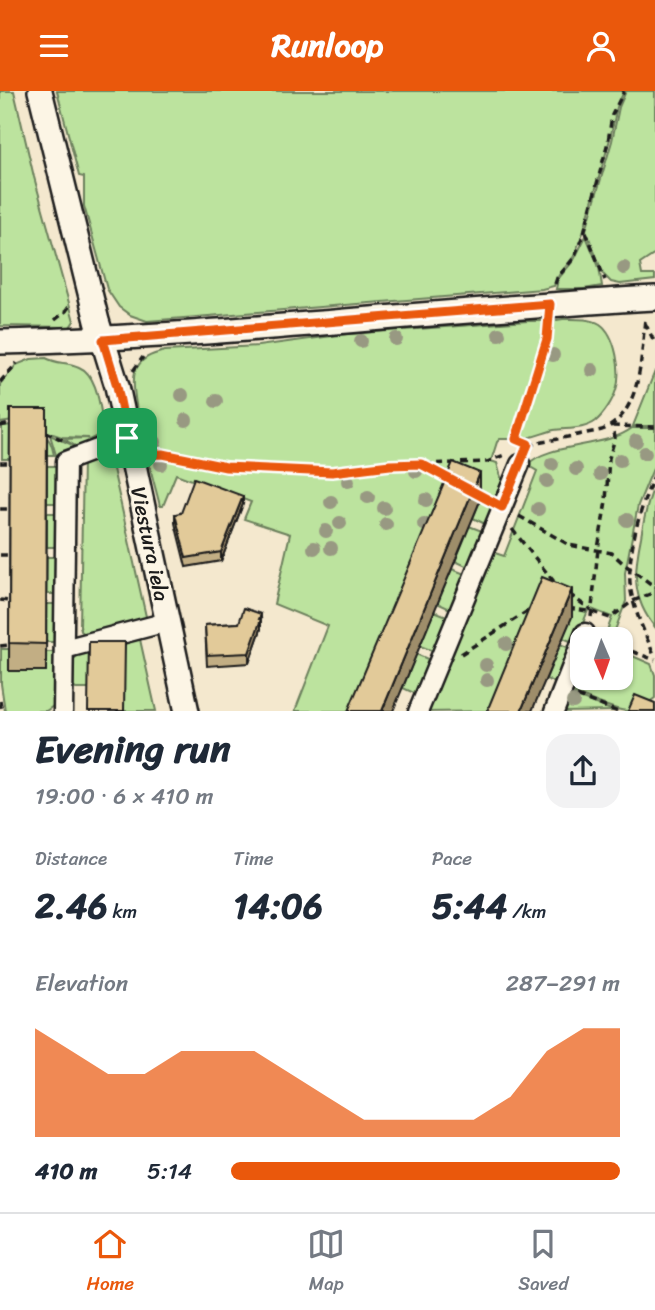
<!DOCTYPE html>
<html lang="en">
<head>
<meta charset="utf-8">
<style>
	:root { --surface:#fff; --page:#f2f2f3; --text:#1f2937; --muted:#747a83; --line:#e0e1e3; --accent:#ea580c }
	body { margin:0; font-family:Sriracha,sans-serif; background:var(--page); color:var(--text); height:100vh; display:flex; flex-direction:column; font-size:26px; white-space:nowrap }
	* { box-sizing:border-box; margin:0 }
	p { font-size:23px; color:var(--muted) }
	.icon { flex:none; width:38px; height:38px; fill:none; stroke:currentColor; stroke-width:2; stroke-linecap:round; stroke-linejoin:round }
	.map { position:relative; height:620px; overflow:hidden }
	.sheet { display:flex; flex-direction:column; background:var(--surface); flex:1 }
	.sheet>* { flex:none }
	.needle { width:46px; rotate:178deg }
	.controls { position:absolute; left:570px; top:536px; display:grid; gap:14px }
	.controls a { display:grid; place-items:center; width:63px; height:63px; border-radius:14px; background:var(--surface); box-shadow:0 2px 5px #0004; font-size:35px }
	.pin { position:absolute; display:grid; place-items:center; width:60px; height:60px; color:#fff; margin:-30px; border-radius:14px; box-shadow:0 4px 10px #0006 }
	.round { display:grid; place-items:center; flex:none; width:74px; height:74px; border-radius:21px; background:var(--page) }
	.summary { display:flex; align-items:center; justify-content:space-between; height:119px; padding:0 35px }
	h1 { font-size:38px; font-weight:700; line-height:52px }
	.metrics { display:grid; grid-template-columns:repeat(3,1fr); gap:10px; height:119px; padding:7px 35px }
	.metrics div { display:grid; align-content:center }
	.metrics b { font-size:35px; font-weight:700 }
	.metrics small { font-size:19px; font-weight:400 }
	.metrics p { font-size:19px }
	.chart { height:196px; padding:14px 35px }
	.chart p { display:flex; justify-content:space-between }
	.chart svg { width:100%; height:126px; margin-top:7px; fill:var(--accent); opacity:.7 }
	ul { padding:0 35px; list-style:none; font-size:23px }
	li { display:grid; grid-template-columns:112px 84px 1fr; align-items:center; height:52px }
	li i { height:18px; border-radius:9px; background:var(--accent) }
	header { display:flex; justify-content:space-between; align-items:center; height:91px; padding:0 35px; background:var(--accent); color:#fff; font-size:32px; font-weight:700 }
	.tabs { display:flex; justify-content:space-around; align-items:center; height:98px; border-top:2px solid var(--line); background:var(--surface); font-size:19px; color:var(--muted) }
	.tabs a { display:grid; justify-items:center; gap:4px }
	.tabs .current { color:var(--accent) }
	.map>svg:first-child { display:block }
</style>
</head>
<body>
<header><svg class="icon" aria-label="menu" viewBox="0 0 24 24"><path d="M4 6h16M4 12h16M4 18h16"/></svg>Runloop<svg class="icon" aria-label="person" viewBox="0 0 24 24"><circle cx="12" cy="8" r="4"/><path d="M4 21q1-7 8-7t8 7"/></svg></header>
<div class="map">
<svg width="655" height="621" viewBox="0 0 655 621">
	<rect width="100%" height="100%" fill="#f4e8ce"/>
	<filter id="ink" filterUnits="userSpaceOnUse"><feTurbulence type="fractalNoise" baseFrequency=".0143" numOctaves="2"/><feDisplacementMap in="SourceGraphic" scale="14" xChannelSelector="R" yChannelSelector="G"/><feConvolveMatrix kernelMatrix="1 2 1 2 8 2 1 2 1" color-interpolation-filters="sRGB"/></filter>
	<g filter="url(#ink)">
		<!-- green -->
		<g fill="#bce39e" stroke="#6c805d" stroke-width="2">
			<polygon points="0,0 14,0 34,86 74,230 70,236 0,235"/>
			<polygon points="57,0 624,0 617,16 610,48 583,142 574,165 559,184 554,195 542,198 147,230 130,224 119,216 107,198 84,115 84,86 79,85"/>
			<polygon points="626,0 655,0 655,163 640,173 642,184 655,184 655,189 620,193 611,191 603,183 586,139 612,50 619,16"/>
			<polygon points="586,145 599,176 602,195 584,198 556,198 558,188 574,169"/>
			<path d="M563 228C575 228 590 227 600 233 616 244 622 282 616 299 613 309 604 323 596 330 584 339 568 337 554 339 542 342 531 348 518 348L542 271 551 230Z"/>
			<path d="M528 230H544L543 246 516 344 514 348H500L497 351 491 370 497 372 502 390 485 433 473 427 480 410 360 620H295L328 535 274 513 290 443 244 428 251 411 176 383 163 415H160C154 390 128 302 135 281 140 267 152 263 165 260L258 255 347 243Z"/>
			<path d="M46 267C57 273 68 271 79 276 99 284 100 322 105 341L91 348 107 349 86 357 79 356 63 364H56L50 344 77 356 64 348 89 347 62 346 13 330 0 332V293L16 274 31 268Z"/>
			<polygon points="655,280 655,335 633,335"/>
			<path d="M13 334C38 341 49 337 54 364H47V346L10 368H2V335Z"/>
			<path d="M632 337H655V373L638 414 625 482 626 510 614 542 628 548 625 554 621 552V548L605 546 612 526 589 517 575 552 563 547 498 620 425 621 492 461 504 465 537 380 527 374C549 351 605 358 632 337Z"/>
			<polygon points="109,360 147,530 86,544 81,540 80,535 83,370"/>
			<rect x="47" y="375" width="12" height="37"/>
			<path d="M655 393V536C631 507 634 480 641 446 644 427 647 411 655 393Z"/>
			<rect x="47" y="422" width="11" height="34"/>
			<polygon points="469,435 482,440 468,476 455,470"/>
			<rect x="46" y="466" width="12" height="37"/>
			<polygon points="452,478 465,483 450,518 437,512"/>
			<polygon points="46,513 58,513 57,551 46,551"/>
			<polygon points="434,520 447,525 433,560 420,555"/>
			<polygon points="139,544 156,620 125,620 89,598 76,598 72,595 72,571 79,562"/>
			<polygon points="560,553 572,558 558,593 546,588"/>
			<polygon points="1,558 9,558 9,579 46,561 57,561 56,613 46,620 5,620 1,593"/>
			<path d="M621 560 651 573 655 584V607C648 612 638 619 630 620 616 621 585 606 570 601L583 570V586H621Z"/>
			<polygon points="416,563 430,569 416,603 403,597"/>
			<polygon points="569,603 614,620 563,621"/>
		</g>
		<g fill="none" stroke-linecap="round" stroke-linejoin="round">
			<defs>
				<g id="minor">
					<polyline points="64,558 167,531"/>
					<polyline points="63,621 66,370 127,347"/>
					<polyline points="418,621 520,373"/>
					<polyline points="554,621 585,542"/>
				</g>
				<g id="tertiary">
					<polyline points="40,0 97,230 117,295 187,621"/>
					<path d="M0 251C219 246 436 219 655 207"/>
				</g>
			</defs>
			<!-- minor casing -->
			<use href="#minor" stroke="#1c1c1c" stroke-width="23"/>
			<!-- tertiary casing -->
			<use href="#tertiary" stroke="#1c1c1c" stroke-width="28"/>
			<!-- path -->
			<g stroke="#1c1c1c" stroke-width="3.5" stroke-dasharray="7 5" stroke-linecap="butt">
				<polyline points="586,141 605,189"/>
				<polyline points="555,193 557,187 574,167 584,142 608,51 612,24 624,0"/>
				<polyline points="55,229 66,220 71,213"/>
				<polyline points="645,232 655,252"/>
				<polyline points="133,280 143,266"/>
				<polyline points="0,291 17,272"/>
				<polyline points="0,335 15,332"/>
				<polyline points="45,341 67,351"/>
				<polyline points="528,353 516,348 547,248 548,235"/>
				<path d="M528 354 602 339C642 323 641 265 645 228"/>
				<polyline points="151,364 163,363 226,376 332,381 390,374 487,371 504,364"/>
				<polyline points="0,372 10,372"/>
				<polyline points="423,374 451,387"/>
				<path d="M655 383C641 413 625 467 631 500 635 523 647 546 655 567"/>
				<polyline points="0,418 10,418"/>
				<polyline points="519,425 569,454 612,462 624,473 655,496"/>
				<polyline points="512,438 555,492"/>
				<polyline points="0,464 10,464"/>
				<polyline points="569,503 591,519"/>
				<polyline points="0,509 10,510"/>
				<polyline points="568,517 593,521 610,527 633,510 655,501"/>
				<polyline points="591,526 598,458 606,410 609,367 615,347 613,335 655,336"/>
				<polyline points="0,555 9,554"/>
				<polyline points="621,556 655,569"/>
				<polyline points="461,563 534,516"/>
				<polyline points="577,605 618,621"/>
				<polyline points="0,610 2,621"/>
			</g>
			<!-- minor -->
			<use href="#minor" stroke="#fcf5e5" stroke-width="18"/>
			<!-- tertiary -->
			<use href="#tertiary" stroke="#fcf5e5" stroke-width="23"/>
		</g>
		<!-- trees -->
		<g fill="#989982">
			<circle cx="624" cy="177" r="7"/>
			<circle cx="499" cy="243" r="7"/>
			<circle cx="396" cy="248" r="7"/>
			<circle cx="361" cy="250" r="7"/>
			<circle cx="553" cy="264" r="7"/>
			<circle cx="592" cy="279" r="7"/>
			<circle cx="182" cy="304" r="7"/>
			<circle cx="216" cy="310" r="7"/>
			<circle cx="186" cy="329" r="7"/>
			<circle cx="636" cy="350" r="7"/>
			<circle cx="155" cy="351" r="7"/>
			<circle cx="645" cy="362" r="7"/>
			<circle cx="620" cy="369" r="7"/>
			<circle cx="161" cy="373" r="7"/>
			<circle cx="552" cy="373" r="7"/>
			<circle cx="576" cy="378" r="7"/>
			<circle cx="416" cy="380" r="7"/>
			<circle cx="600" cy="383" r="7"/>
			<circle cx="348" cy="390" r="7"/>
			<circle cx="547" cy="390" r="7"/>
			<circle cx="368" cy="406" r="7"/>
			<circle cx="426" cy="409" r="7"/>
			<circle cx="331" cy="411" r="7"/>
			<circle cx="384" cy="417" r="7"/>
			<circle cx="538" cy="418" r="7"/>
			<circle cx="627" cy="429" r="7"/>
			<circle cx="340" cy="432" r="7"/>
			<circle cx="386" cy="433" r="7"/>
			<circle cx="424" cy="433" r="7"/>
			<circle cx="326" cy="440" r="7"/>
			<circle cx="314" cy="457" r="7"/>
			<circle cx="331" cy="457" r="7"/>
			<circle cx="506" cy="553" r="7"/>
			<circle cx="486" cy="574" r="7"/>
			<circle cx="487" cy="589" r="7"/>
			<circle cx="573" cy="611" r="7"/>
		</g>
		<!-- wall -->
		<g fill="#c2ae84" stroke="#1c1c1c" stroke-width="2">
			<polygon points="10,318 47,318 46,580 9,580"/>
			<polygon points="243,413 221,470 186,476 175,432 175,423"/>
			<polygon points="261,523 261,538 249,572 207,575 205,534 239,532"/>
		</g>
		<!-- shaded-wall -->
		<g fill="#9e8d6b" stroke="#1c1c1c" stroke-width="2">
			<polygon points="480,382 480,410 393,620 382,620"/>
			<polygon points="243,405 243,413 221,470 221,461"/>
			<polygon points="572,498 572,526 532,620 521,620"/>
			<polygon points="261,523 261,538 249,572 249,562"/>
		</g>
		<!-- building -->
		<g fill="#e2ca99" stroke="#1c1c1c" stroke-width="2">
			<polygon points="10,318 47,318 46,553 9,552"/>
			<polygon points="453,371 480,382 382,620 348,620"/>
			<polygon points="194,387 243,405 221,461 186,467 175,423 181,422"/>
			<polygon points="542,486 572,498 521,620 487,620"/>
			<polygon points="244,517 261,523 259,528 261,528 249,562 207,564 205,534 239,532"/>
			<polygon points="89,551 125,551 124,620 88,620"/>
			<polygon points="635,604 655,612 655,620 628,620"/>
		</g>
	</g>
	<g fill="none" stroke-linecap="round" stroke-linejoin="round" filter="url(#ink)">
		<defs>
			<polygon id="route" points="550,213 547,248 516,348 528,353 502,416 421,373 390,374 332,381 226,376 163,363 131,364 117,295 103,249"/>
		</defs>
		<!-- route casing -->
		<use href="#route" stroke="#fff" stroke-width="14"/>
		<!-- route -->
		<use href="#route" stroke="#ea580c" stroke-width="9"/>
	</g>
	<g text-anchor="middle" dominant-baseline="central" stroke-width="5" stroke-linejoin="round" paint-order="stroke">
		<!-- street labels -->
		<g font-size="21" fill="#1c1c1c" stroke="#fcf5e5">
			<text transform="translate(150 453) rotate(78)">Viestura iela</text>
		</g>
	</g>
</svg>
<div class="controls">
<a><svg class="needle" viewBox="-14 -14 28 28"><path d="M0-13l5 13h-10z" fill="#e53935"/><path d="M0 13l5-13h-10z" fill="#747a83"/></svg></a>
</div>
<div class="pin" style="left:127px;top:347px;background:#1e9e55"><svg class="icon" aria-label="arrive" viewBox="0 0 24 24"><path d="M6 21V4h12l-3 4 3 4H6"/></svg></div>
</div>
<section class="sheet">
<div class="summary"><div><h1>Evening run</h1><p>19:00 · 6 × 410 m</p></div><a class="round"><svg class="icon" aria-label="share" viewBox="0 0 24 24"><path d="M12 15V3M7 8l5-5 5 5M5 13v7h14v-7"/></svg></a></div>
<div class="metrics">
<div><p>Distance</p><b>2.46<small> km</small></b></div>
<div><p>Time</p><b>14:06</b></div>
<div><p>Pace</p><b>5:44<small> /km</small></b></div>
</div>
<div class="chart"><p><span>Elevation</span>287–291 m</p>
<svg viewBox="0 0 160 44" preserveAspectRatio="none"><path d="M0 44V6L10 14L20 22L30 22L40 14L50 14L60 14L70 22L80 30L90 38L100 38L110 38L120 38L130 30L140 14L150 6L160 6V44z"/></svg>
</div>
<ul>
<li><b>410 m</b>5:14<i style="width:100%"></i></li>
</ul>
</section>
<nav class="tabs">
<a class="current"><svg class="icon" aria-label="home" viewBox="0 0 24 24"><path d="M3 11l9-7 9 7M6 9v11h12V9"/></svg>Home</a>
<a><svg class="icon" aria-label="map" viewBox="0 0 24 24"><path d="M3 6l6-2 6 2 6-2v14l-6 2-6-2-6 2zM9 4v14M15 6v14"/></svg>Map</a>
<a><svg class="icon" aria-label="saved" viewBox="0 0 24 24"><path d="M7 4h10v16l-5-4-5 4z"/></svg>Saved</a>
</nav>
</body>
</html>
